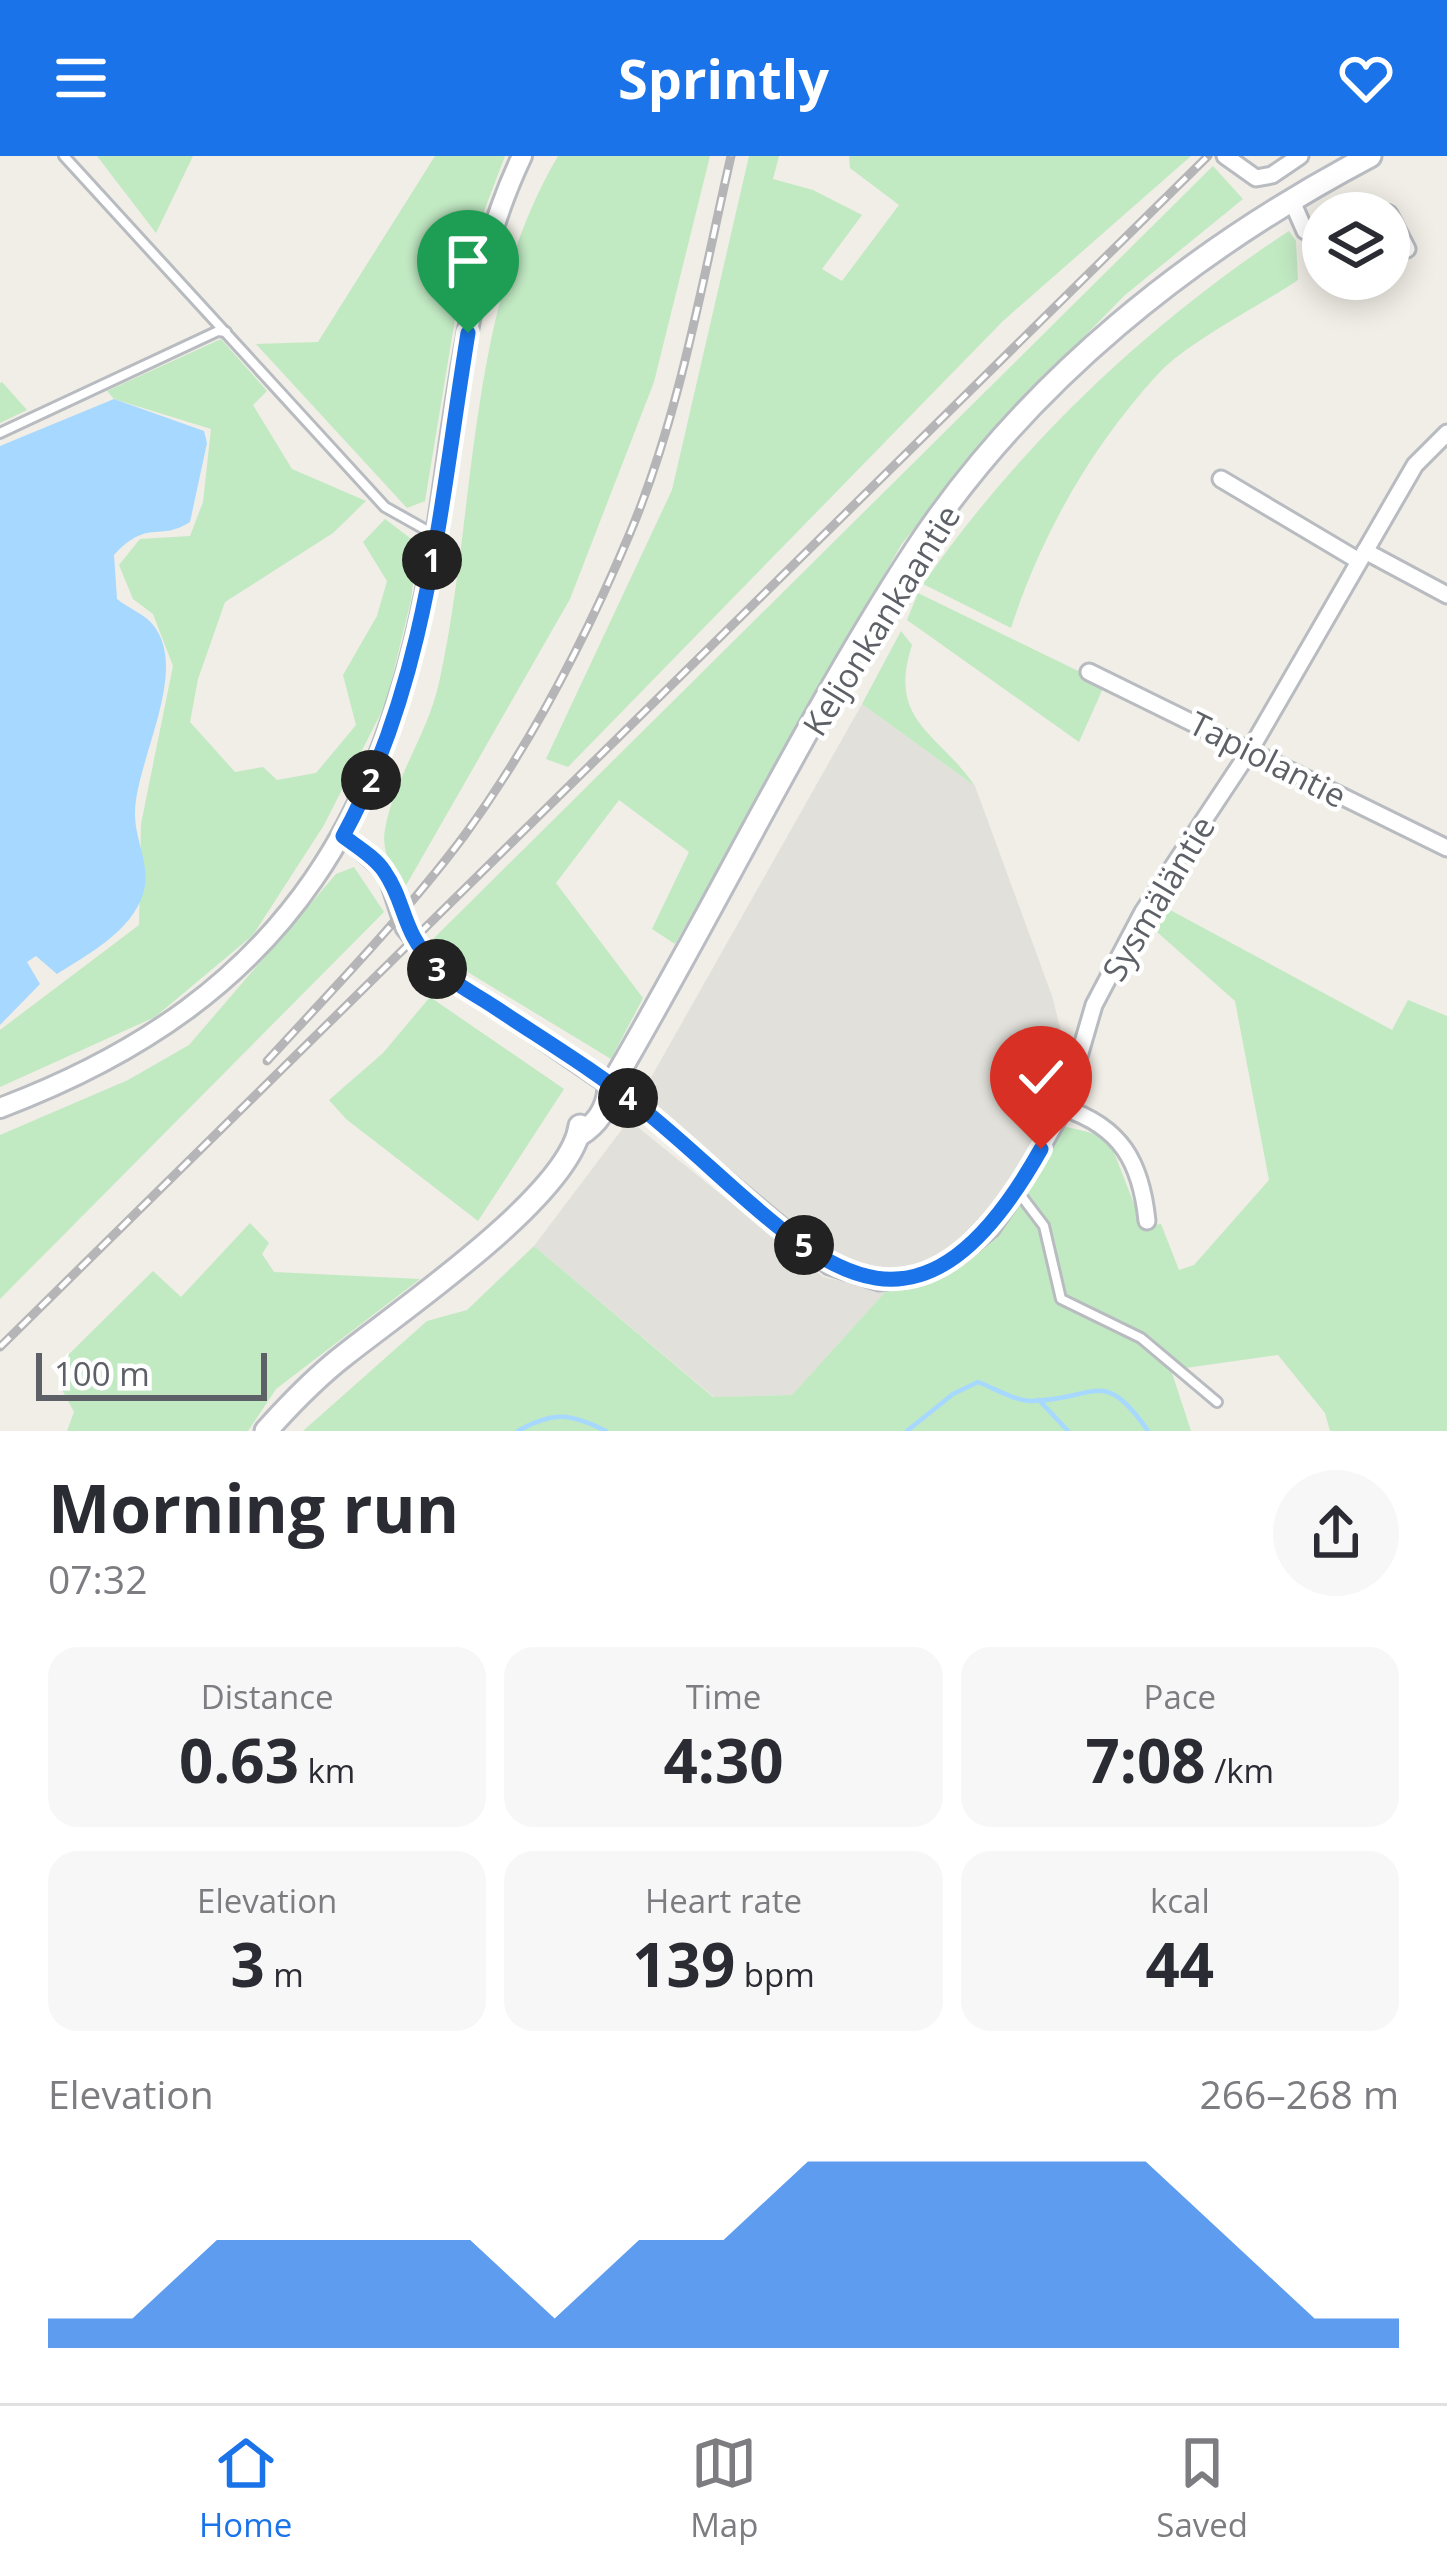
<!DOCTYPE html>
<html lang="en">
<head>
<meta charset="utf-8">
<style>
	:root { --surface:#fff; --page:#f7f7f7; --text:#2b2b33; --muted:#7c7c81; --line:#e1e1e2; --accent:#1a73e8 }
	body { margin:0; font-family:"Open Sans",sans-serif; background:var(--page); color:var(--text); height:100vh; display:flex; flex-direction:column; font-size:45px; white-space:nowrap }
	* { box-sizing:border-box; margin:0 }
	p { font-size:39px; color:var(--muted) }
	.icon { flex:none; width:66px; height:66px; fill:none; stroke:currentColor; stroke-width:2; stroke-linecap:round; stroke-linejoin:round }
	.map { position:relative; height:1275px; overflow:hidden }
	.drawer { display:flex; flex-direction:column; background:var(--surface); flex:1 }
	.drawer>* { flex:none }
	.fabs { position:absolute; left:1302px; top:36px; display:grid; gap:24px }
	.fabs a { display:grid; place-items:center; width:108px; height:108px; border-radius:50%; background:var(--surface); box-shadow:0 6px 30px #0003; font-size:60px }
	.scale { position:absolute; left:36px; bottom:30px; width:231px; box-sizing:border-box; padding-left:12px; border:6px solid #5d6167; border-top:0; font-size:33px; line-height:42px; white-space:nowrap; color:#5d6167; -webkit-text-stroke:9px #fff; paint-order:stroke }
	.pin { position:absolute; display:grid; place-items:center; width:102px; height:102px; color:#fff; margin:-123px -51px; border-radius:50% 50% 50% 0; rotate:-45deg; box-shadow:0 0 12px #0007 }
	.pin .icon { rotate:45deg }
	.km { position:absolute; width:60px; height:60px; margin:-30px; border-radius:50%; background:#222; color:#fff; font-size:33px; line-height:60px; text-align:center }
	.round { display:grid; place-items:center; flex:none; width:126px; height:126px; border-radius:63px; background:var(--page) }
	.overview { display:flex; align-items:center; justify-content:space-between; height:204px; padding:0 48px }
	h1 { font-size:66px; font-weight:700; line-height:90px }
	.figures { display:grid; grid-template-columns:repeat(3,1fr); gap:18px; height:204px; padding:12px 48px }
	.figures div { display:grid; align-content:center; border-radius:30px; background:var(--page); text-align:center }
	.figures b { font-size:60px; font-weight:700 }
	.figures small { font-size:33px; font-weight:400 }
	.figures p { font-size:33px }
	.chart { height:336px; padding:24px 48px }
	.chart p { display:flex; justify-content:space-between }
	.chart svg { width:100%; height:216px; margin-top:12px; fill:var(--accent); opacity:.7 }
	header { display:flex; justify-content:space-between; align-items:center; height:156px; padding:0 48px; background:var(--accent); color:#fff; font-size:54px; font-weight:700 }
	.dock { display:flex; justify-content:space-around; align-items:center; height:168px; border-top:3px solid var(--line); background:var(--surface); font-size:33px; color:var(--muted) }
	.dock a { display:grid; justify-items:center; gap:6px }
	.dock .active { color:var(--accent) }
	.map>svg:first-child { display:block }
</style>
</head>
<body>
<header><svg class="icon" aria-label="menu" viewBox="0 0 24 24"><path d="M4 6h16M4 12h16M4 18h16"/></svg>Sprintly<svg class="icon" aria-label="heart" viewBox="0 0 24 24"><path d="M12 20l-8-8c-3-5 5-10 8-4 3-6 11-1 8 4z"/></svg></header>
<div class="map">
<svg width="1447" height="1275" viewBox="0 0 1447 1275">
	<rect width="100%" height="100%" fill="#f0eee6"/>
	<!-- industrial -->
	<g fill="#e1e0da">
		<polygon points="862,548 975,630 1052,840 1067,899 1057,948 1012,1030 984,1067 956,1094 916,1113 880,1118 833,1103 640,941"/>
		<polygon points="629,964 823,1121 886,1135 792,1239 714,1241 534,1090"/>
	</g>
	<!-- green -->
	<g fill="#c1e9c2">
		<polygon points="97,0 193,0 156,77"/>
		<polygon points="435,0 505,0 464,108 425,345 407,352 256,188 318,186"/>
		<path d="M558 0H710L654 226 570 443 404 733C392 712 381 697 385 673 394 623 428 577 439 527 477 354 466 156 558 0Z"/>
		<polygon points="749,0 779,0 773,23 813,34 862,59 822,113 842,125 899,49 850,12 849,0 1191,0 1003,165 568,611 546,603 672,334"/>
		<polygon points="1213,10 1243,43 1125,139 992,274 901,389 675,788 652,773 689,696 619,644 556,727 643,842 611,903 448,804 430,786"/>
		<path d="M1289 75 1296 85 1298 124C1261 149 1188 186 1159 217 1092 289 1041 379 1011 472L923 428C1020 289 1147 168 1289 75Z"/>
		<polygon points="221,183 267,235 253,249 292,313 366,345 333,377 225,446 198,523 190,566 235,616 263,611 277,624 316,617 356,569 343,519 377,460 387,425 363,386 385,363 418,388 411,444 386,547 324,669 253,779 155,861 0,931 0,874 139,769 141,668 173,510 153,458 133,443 119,409 140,383 190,380 203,346 211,273 114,243 107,235"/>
		<polygon points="2,226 27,254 0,267 0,227"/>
		<polygon points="918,437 1105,528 1079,586 907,464"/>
		<path d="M901 475 912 489C887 566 938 576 975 630L862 548Z"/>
		<polygon points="354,711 384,756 0,1143 0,979 128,924 189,889 336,718"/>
		<polygon points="1159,748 1392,874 1408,844 1447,860 1447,1275 1330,1275 1325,1257 1278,1199 1171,1214 1191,1275 303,1275 427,1165 467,1154 534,1090 713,1241 792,1239 886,1135 927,1128 965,1107 998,1077 1063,970 1108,981 1143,1071 1161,1068 1179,1114 1194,1109 1269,1024 1235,845 1148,768"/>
		<polygon points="430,841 564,933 478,1065 346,963 329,944 383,897"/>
		<polygon points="250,1067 269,1087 262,1098 274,1116 420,1123 276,1233 248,1275 67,1275 74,1256 58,1226 62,1205 153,1115 181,1141"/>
	</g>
	<!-- water -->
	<path fill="#a7d8ff" d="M114 243 204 275 207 287 190 366C159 386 148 362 114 399L117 443C129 453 144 457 154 470 189 516 136 605 135 656 134 684 152 710 143 738 131 776 88 798 57 818L36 800 27 806 40 828 0 869V290Z"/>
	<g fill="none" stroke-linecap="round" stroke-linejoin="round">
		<!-- stream -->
		<g stroke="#a7d8ff" stroke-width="4.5">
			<polyline points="1039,1244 1068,1275"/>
			<path d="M518 1275C553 1255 570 1257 606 1275"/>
			<path d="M907 1275 953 1238 978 1226C994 1232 1015 1245 1032 1245 1097 1243 1103 1210 1148 1275"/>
		</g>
		<defs>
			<g id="service">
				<polyline points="64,0 385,351 435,379"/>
				<polyline points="0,277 218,175 226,176"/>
				<polyline points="1019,1037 1044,1070 1061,1143 1141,1182 1217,1246"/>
			</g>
			<g id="minor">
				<polyline points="1225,0 1256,22 1272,19 1300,0"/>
				<polyline points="1291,43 1305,75 1323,69"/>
				<polyline points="1364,57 1387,57"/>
				<polyline points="1389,58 1407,93"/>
				<polyline points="1221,323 1359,405"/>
				<polyline points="1365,395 1447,439"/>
				<polyline points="1089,516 1447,692"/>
				<polyline points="343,679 386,717 404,772 438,813 637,949 829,1110 879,1126 920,1120 960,1099 991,1073 1017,1035 1064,952 1094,849 1143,756 1249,596 1415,309 1447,277"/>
				<path d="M1064 952C1121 971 1141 1006 1147 1065"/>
			</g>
			<path id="tertiary" d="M0 952C294 841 396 652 440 353 458 234 470 109 522 0"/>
			<g id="secondary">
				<path d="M579 979C597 968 607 954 609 933 714 756 803 567 915 395 1027 225 1192 94 1370 0"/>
				<path d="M266 1275C291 1247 316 1221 346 1198 401 1154 570 1039 580 970"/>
			</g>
		</defs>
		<!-- service casing -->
		<use href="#service" stroke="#b8bbc0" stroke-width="14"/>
		<!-- minor casing -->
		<use href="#minor" stroke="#b8bbc0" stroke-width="21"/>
		<!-- tertiary casing -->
		<use href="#tertiary" stroke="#b8bbc0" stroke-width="24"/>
		<!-- secondary casing -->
		<use href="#secondary" stroke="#b9bcc2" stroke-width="27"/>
		<!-- service -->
		<use href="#service" stroke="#fff" stroke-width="8"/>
		<!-- minor -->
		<use href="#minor" stroke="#fff" stroke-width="15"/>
		<!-- tertiary -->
		<use href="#tertiary" stroke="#fff" stroke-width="18"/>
		<!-- secondary -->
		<use href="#secondary" stroke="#fff" stroke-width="21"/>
		<defs>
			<g id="rail">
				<path d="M267 905C334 832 404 760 464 680 531 588 586 482 630 377 680 258 702 126 731 0"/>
				<polyline points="0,1191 1208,0"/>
			</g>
		</defs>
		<!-- rail casing -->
		<use href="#rail" stroke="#b5b5b7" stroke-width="9"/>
		<!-- rail -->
		<use href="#rail" stroke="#fff" stroke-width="4.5" stroke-dasharray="14" stroke-linecap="butt"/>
	</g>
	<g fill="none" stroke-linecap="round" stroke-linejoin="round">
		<defs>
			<path id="route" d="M468 177C440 348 428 525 343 680 356 690 375 701 384 715 407 748 400 774 436 811 452 827 477 839 496 852 544 884 594 914 639 950 792 1072 898 1247 1041 993"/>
		</defs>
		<!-- route casing -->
		<use href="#route" stroke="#fff" stroke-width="24"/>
		<!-- route -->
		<use href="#route" stroke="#1a73e8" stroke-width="15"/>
	</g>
	<g text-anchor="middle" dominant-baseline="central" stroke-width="9" stroke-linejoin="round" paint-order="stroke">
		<!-- street labels -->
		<g font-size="33" fill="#5d6167" stroke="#fff">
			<text transform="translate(881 464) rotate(-58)">Keljonkankaantie</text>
			<text transform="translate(1268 603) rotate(27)">Tapiolantie</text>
			<text transform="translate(1158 742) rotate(-59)">Sysmäläntie</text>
		</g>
	</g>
</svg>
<div class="fabs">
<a><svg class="icon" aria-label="layers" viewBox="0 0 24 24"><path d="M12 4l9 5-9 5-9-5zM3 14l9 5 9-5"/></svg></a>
</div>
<div class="scale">100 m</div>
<div class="pin" style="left:468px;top:177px;background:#1e9e55"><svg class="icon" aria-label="arrive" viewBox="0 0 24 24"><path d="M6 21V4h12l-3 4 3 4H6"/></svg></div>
<div class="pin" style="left:1041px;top:993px;background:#d93025"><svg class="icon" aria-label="check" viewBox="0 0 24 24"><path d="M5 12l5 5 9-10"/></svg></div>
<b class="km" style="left:432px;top:404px">1</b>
<b class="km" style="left:371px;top:624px">2</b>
<b class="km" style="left:437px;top:813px">3</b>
<b class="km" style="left:628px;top:942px">4</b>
<b class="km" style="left:804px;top:1089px">5</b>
</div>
<section class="drawer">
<div class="overview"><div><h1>Morning run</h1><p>07:32</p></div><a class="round"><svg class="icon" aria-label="share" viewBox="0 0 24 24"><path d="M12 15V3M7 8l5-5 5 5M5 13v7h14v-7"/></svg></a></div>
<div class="figures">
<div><p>Distance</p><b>0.63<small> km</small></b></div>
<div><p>Time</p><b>4:30</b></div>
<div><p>Pace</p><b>7:08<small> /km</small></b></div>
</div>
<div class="figures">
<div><p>Elevation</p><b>3<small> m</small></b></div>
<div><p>Heart rate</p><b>139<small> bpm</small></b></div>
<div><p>kcal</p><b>44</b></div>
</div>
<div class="chart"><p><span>Elevation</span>266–268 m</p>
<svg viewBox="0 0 160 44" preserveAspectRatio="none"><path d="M0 44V38L10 38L20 22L30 22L40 22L50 22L60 38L70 22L80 22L90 6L100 6L110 6L120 6L130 6L140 22L150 38L160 38V44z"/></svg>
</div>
</section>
<nav class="dock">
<a class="active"><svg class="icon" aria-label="home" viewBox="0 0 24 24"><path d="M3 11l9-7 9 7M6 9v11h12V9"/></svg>Home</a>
<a><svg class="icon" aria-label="map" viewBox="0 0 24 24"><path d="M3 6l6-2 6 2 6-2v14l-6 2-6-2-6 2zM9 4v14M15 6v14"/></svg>Map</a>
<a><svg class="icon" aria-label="saved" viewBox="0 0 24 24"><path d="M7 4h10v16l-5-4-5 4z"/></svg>Saved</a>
</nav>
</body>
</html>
